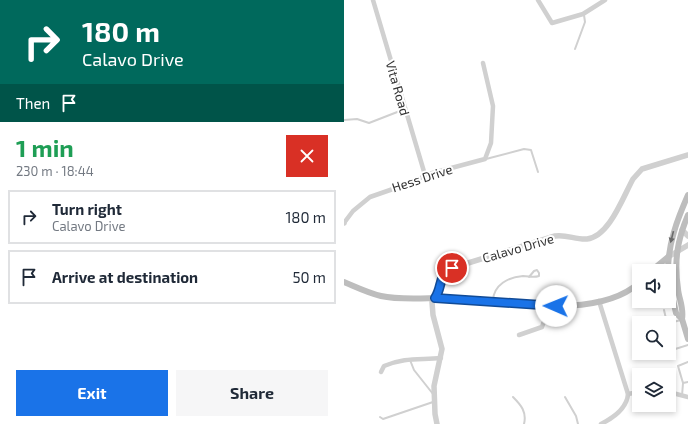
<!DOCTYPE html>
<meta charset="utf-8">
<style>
body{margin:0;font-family:"Exo 2",sans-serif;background:#f6f6f7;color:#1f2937;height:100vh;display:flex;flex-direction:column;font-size:15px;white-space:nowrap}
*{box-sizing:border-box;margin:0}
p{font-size:13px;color:#747a83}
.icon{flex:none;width:22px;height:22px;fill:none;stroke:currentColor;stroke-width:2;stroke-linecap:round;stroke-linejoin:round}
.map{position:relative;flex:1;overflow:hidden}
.details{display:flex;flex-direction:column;background:#fff;width:344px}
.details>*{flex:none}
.banner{background:#00695c;color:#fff;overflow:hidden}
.tools{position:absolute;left:288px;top:264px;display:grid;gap:8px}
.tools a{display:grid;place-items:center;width:44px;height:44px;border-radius:0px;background:#fff;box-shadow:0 2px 6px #0003;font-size:20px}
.pin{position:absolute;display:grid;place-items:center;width:34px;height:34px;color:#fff;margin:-17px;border:2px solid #fff;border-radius:50%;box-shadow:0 1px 4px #0007}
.me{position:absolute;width:44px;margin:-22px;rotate:271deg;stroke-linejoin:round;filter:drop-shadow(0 0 3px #0008)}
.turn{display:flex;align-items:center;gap:14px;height:84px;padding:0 16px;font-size:18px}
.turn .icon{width:52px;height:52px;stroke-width:2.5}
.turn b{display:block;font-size:28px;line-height:34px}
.then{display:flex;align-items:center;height:38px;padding:0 16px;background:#0003;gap:8px;font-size:15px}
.round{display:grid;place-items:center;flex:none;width:42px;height:42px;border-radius:0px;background:#f6f6f7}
.headline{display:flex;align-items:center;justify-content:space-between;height:68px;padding:0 16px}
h1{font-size:24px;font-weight:700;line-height:30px;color:#1e9e55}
.action{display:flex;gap:8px;margin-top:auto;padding:8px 16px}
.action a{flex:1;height:46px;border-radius:0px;background:#1a73e8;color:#fff;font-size:16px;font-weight:700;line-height:46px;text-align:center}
.action a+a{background:#f6f6f7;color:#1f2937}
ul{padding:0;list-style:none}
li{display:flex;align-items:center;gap:12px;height:54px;margin:0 8px 6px;padding:0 8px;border:2px solid #e0e1e3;border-radius:0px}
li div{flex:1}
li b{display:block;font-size:15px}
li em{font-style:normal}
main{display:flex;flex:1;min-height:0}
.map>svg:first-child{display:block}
</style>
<main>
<section class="details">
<div class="banner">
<div class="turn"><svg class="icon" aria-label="right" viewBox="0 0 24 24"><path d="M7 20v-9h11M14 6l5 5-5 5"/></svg><div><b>180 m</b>Calavo Drive</div></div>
<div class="then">Then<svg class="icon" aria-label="arrive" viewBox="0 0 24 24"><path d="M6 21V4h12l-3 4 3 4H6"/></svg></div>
</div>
<div class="headline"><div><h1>1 min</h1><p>230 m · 18:44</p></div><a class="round" style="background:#d93025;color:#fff"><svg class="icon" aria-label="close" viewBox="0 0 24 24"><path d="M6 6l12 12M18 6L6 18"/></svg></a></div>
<ul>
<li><svg class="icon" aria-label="right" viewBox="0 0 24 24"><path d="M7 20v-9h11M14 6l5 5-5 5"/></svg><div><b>Turn right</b><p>Calavo Drive</p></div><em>180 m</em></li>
<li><svg class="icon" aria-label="arrive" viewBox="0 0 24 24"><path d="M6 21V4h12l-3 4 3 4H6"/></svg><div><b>Arrive at destination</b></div><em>50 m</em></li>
</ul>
<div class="action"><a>Exit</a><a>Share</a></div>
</section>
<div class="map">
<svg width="344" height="424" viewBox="0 0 344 424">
<rect width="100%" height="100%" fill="#fff"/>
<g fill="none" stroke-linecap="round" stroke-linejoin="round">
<!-- service -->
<g stroke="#d0d0d0" stroke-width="2">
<polyline points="231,49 241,22 240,15"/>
<polyline points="0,120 13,119 25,123 61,109"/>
<polyline points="142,159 180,149 187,150 194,172"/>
<path d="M149,300C150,285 164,277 179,276C185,276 189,278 195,276V273L193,270L190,271L185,277"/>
<polyline points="320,310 323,323"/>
<polyline points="325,323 337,320"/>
<polyline points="325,351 344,345"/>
<polyline points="315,354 319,353"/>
<polyline points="66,360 70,370 89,394"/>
<polyline points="344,362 334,366 339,383 344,382"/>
<polyline points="338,396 339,383"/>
<path d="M169,397C177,405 183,412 180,424"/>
<polyline points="221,397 232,416 234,424"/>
<polyline points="36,417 39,419 89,402"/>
</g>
<!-- minor -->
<g stroke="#d0d0d0" stroke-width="4.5">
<polyline points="29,0 81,175"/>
<polyline points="194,0 208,23 239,14 261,0"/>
<polyline points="0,223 9,211 26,197 72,181 81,175 141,159 147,143 149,106 139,63"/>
<path d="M255,301L284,394C283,409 269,418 257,424"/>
<polyline points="175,335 198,327 200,321 197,306"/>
<path d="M37,372L40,366C61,357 75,360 97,358"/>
<polyline points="325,392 344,397"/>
<polyline points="284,394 295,392"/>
</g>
<!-- tertiary -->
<g stroke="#d0d0d0" stroke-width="5.5">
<polyline points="0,222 0,223"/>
<polyline points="338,230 344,236"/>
<polyline points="324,257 344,245"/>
<path d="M93,424L91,414L90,386L98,349L89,315L88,302L94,293L97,278L100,274L108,268L211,236C222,234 232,240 243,239C265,237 279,197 289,179L298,169L344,155"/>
</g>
<!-- secondary -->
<g stroke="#bdbdbd" stroke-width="6">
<polyline points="307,271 324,257"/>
<path d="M324,271C324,244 333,220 344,195"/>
<path d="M0,282C12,287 24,293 37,296C59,301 88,297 110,298C163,301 252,321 295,283"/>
<polyline points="325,282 332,313 338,319 344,339"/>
<path d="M338,319C340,308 335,299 334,289C330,261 333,241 344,215"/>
</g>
</g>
<!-- one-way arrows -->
<defs><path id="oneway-solid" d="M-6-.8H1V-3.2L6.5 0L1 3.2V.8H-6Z"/></defs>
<use fill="#6a6a6a" href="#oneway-solid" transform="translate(328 237) rotate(104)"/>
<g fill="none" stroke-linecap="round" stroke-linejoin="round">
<defs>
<path id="route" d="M108,268C93,277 99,286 91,298L212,306"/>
</defs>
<!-- route casing -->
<use href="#route" stroke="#114b97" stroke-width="10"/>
<!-- route -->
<use href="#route" stroke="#1a73e8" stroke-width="7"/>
</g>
<g text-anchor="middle" stroke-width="4" stroke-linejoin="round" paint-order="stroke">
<!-- street labels -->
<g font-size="13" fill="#333" stroke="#fff">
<text transform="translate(54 88) rotate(74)" y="5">Vita Road</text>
<text transform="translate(78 178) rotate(-18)" y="5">Hess Drive</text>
<text transform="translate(174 248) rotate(-16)" y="5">Calavo Drive</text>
</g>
</g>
</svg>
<div class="tools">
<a><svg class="icon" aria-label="sound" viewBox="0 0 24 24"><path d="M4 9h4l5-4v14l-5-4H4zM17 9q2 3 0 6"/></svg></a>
<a><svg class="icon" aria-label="search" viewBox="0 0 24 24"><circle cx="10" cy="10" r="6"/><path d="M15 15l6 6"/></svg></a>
<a><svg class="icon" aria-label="layers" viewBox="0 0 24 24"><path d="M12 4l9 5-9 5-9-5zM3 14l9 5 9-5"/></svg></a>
</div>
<div class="pin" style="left:108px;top:268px;background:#d93025"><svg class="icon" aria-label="arrive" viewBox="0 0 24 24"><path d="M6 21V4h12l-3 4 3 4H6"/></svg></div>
<svg class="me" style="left:212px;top:306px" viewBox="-20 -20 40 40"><circle r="19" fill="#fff"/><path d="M0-13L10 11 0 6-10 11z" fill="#1a73e8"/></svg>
</div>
</main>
